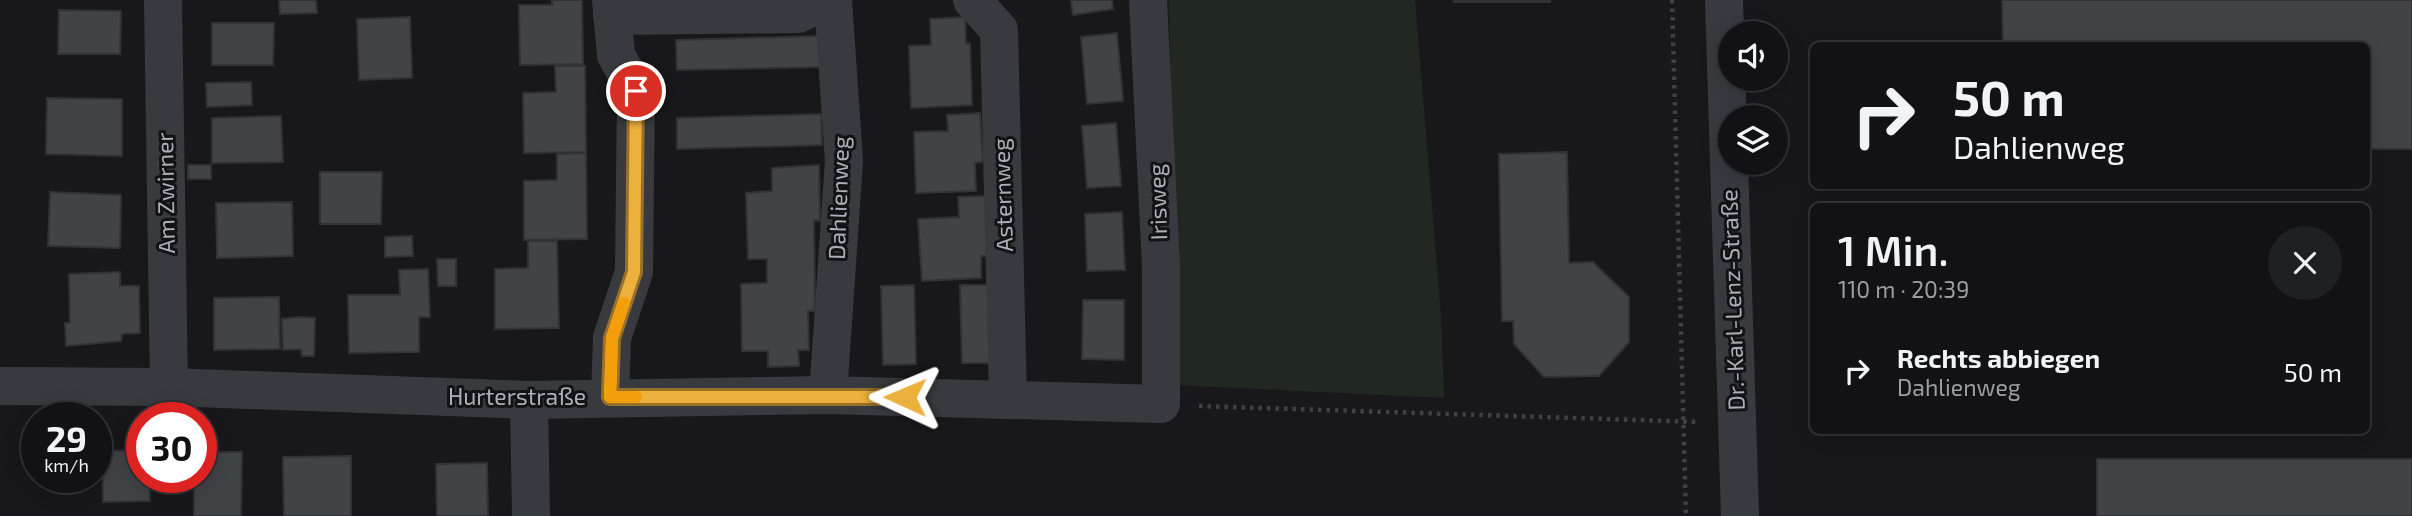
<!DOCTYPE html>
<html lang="de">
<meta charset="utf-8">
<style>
body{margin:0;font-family:"Exo 2",sans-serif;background:#1f2022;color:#f1f3f6;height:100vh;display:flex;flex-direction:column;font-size:26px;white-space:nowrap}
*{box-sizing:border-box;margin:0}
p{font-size:23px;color:#9c9ea0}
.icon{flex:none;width:38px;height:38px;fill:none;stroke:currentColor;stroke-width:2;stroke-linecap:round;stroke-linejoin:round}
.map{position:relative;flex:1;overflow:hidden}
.panel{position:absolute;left:1810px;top:203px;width:560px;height:231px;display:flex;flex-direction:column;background:#121214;border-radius:10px;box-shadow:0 4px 18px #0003,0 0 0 2px #313234}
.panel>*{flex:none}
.top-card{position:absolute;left:1810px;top:42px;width:560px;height:147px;border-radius:10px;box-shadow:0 4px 18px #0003,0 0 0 2px #313234;background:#121214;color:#f1f3f6;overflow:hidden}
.controls{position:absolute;left:1718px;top:21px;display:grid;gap:14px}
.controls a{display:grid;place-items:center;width:70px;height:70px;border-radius:50%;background:#121214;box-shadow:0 4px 18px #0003,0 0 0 2px #313234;font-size:35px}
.speed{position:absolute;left:21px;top:402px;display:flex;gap:14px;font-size:35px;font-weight:700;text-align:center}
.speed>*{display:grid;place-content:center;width:91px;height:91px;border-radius:50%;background:#121214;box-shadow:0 4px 18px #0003,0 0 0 2px #313234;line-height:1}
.speed small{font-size:18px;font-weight:400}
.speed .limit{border:10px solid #d22;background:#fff;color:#111}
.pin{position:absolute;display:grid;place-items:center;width:60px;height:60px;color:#fff;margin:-30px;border:4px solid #fff;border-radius:50%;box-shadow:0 2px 7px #0007}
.me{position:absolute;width:77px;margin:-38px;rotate:271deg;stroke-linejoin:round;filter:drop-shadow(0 0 5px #0008)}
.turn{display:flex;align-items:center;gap:24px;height:147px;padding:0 28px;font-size:32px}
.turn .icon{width:91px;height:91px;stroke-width:2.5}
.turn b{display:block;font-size:49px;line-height:60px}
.round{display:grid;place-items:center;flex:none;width:74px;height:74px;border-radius:37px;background:#1f2022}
.summary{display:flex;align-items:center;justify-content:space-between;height:119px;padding:0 28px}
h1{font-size:42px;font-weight:600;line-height:52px}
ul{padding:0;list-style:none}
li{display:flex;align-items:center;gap:21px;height:98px;padding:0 28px}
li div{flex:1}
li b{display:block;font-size:26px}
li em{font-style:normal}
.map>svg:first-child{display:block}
</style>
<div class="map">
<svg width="2412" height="516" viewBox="0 0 2412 516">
<rect width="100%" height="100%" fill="#18181a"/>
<!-- green -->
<polygon fill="#202821" points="1169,0 1415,0 1441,316 1444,398 1176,385"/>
<!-- building -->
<g fill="#424347" stroke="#323236" stroke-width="2">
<polygon points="279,0 316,0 317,13 280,14"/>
<polygon points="552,0 582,0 583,64 520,65 519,5 552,5"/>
<polygon points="1071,0 1112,0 1113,9 1073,15"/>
<rect x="1454" y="0" width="96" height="2"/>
<polygon points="2002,0 2412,0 2412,149 2366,149 2366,46 2003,46"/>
<polygon points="59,10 121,11 120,54 58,54"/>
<polygon points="410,17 412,78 359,80 357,19"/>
<polygon points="965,17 966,44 970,43 972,105 911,108 909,46 931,45 930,19"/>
<polygon points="212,23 274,23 273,65 212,65"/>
<polygon points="1117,33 1123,101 1087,104 1081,37"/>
<polygon points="821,36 822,67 677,70 676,40"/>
<polygon points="555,66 585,66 586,152 524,153 523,93 556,92"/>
<polygon points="251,82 252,105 207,107 206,83"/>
<polygon points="47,98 122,99 122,156 46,154"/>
<polygon points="980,113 983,162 975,163 976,191 916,193 914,132 948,131 947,115"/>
<polygon points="821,114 822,145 677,149 677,118"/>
<polygon points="281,116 283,162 212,163 212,118"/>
<polygon points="1116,123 1121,186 1087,188 1082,126"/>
<polygon points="1567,152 1569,263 1593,262 1629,297 1629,342 1599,376 1544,377 1514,344 1513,321 1502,321 1499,154"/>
<polygon points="586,153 587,239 524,240 524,181 557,180 557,154"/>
<rect x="188" y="165" width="23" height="14"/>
<polygon points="819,165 820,221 814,220 815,311 808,311 809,350 798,350 799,366 768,367 768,351 742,351 741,284 767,283 767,259 748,259 746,193 772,191 772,168"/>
<polygon points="320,172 382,172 381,224 320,224"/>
<polygon points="50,192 121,195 120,248 48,246"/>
<polygon points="986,196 989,256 981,256 981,278 922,281 918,219 959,217 958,197"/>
<polygon points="292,202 293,256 217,258 216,203"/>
<polygon points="1122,212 1125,270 1087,271 1085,214"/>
<polygon points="412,236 413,256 385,257 385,237"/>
<polygon points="528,241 557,241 559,328 495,329 495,269 528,268"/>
<polygon points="437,259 456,259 456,286 438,286"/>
<polygon points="428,269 430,317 419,317 419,352 349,353 348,295 400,295 399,270"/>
<polygon points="120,272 120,286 139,286 140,333 122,334 121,341 66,346 65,323 70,323 69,274"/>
<polygon points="914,285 916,364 883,365 881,286"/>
<polygon points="960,285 992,285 993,363 962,363"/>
<polygon points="279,297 280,349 214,350 214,298"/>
<polygon points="1083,300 1124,300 1124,360 1082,359"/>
<polygon points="302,317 315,318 314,356 302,356 301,349 283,350 282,319"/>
<polygon points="142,450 142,478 149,478 150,501 103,502 102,451"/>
<polygon points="201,452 242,452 241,516 194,516 194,478 201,478"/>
<polygon points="351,456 351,516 284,516 283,457"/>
<rect x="2097" y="459" width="315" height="57"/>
<polygon points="487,463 488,516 437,516 436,464"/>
</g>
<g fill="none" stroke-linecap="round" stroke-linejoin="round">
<!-- path -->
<g stroke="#3f4146" stroke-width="4.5" stroke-dasharray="3.5 5" stroke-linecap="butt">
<polyline points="1672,0 1686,516"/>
<polyline points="1199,406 1700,422"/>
</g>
<!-- minor -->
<g stroke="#393a3f" stroke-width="38">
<polyline points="163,0 169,387"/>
<polyline points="972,0 999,30 1008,399"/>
<polyline points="1724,0 1740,516"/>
<polyline points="612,16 798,14 828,0"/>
<polyline points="0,386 169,387 529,400 828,395 1161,404 1161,267 1148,0"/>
<polyline points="828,395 844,161 833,0"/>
<polyline points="610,397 612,338 634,272 636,91 616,55 611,0"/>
<polyline points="529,400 531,516"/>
</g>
</g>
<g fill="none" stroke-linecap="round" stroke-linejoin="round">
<defs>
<polyline id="route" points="636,91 634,272 612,338 610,397 905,397"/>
</defs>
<!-- route casing -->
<use href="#route" stroke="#997228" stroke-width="18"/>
<!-- route -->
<use href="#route" stroke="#ecb03d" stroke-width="12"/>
<!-- slow -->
<polyline stroke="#f59e0b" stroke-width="12" points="624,303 612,338 610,397 636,397"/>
</g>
<g text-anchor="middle" stroke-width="6" stroke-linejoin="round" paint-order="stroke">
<!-- street labels -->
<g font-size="23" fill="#aaafb9" stroke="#131315">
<text transform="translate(166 193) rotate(-91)" y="8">Am Zwirner</text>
<text transform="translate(1003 195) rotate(-92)" y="8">Asternweg</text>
<text transform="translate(839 198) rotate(-88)" y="8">Dahlienweg</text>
<text transform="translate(1158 202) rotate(-92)" y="8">Irisweg</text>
<text transform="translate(1733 300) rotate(-92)" y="8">Dr.-Karl-Lenz-Straße</text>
<text x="517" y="405">Hurterstraße</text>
</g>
</g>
</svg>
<div class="controls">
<a><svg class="icon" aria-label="sound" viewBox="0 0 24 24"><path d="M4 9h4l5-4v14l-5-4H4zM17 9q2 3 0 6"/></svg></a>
<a><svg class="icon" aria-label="layers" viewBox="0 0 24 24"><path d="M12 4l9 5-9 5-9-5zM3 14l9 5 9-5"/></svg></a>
</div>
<div class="speed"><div>29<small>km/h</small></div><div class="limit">30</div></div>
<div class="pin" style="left:636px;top:91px;background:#d93025"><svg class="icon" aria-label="arrive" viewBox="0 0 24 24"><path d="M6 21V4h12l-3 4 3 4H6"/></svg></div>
<svg class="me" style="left:905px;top:397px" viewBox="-20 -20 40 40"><path d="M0-17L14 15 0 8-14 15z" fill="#ecb03d" stroke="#fff" stroke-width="4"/></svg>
<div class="top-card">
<div class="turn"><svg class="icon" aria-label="right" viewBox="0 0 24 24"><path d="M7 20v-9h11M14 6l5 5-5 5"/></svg><div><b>50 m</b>Dahlienweg</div></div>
</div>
<section class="panel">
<div class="summary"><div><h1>1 Min.</h1><p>110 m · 20:39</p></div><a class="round"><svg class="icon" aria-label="close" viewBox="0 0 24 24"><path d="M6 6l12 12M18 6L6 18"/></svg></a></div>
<ul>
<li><svg class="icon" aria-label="right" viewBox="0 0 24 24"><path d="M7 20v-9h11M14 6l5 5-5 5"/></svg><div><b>Rechts abbiegen</b><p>Dahlienweg</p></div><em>50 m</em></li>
</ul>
</section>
</div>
